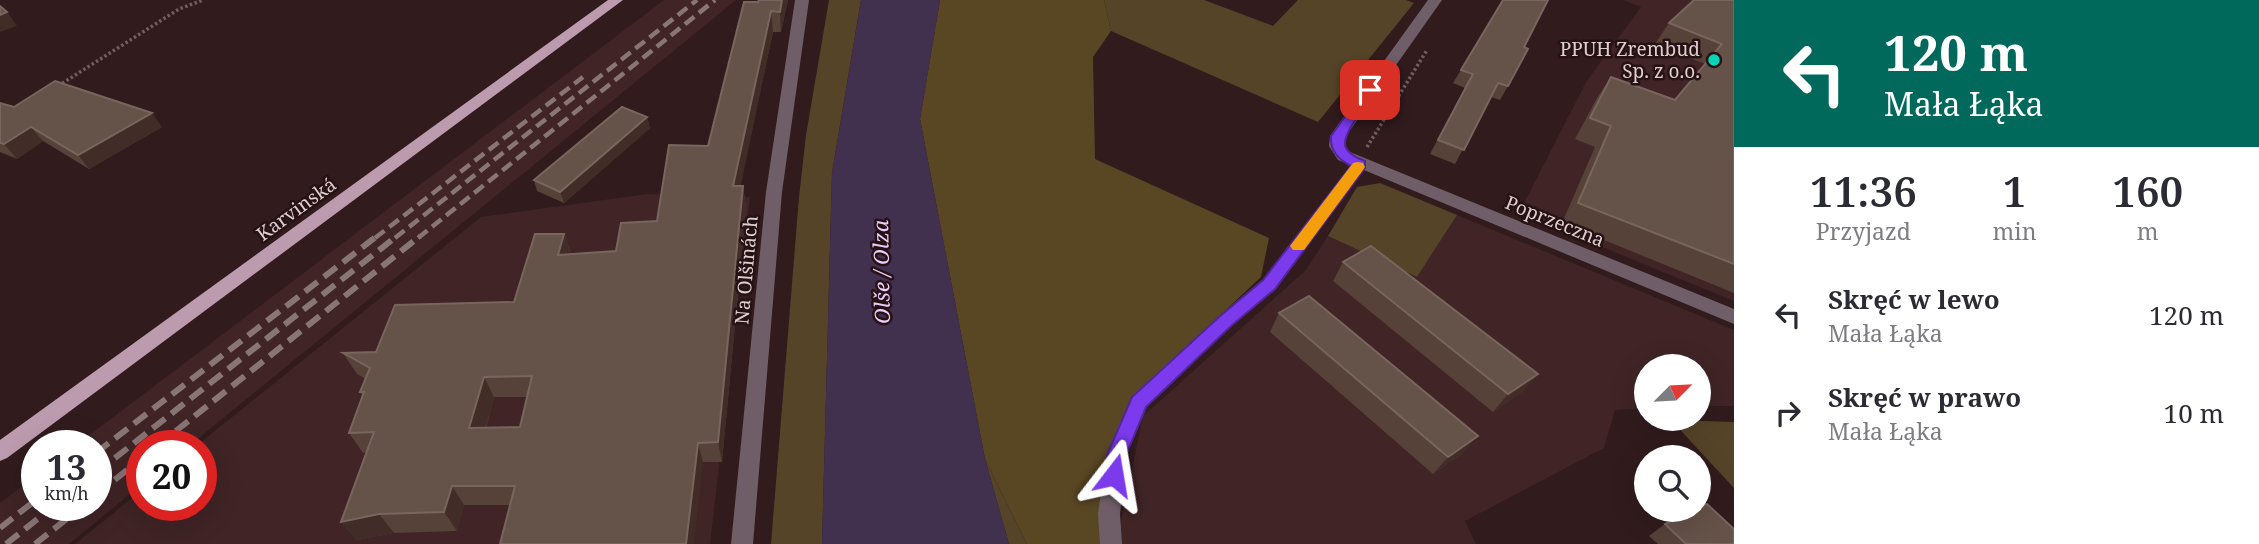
<!DOCTYPE html>
<html lang="pl">
<meta charset="utf-8">
<style>
body{margin:0;font-family:"Noto Serif",serif;background:#f2f2f3;color:#2b2b33;height:100vh;display:flex;flex-direction:column;font-size:26px;white-space:nowrap}
*{box-sizing:border-box;margin:0}
p{font-size:23px;color:#7c7c81}
.icon{flex:none;width:38px;height:38px;fill:none;stroke:currentColor;stroke-width:2;stroke-linecap:round;stroke-linejoin:round}
.map{position:relative;flex:1;overflow:hidden}
.details{display:flex;flex-direction:column;background:#fff;width:525px}
.details>*{flex:none}
.banner{background:#00695c;color:#fff;overflow:hidden}
.needle{width:46px;rotate:66deg}
.controls{position:absolute;left:1634px;top:354px;display:grid;gap:14px}
.controls a{display:grid;place-items:center;width:77px;height:77px;border-radius:50%;background:#fff;box-shadow:0 7px 28px #0002;font-size:35px}
.speed{position:absolute;left:21px;top:430px;display:flex;gap:14px;font-size:35px;font-weight:700;text-align:center}
.speed>*{display:grid;place-content:center;width:91px;height:91px;border-radius:50%;background:#fff;box-shadow:0 7px 28px #0002;line-height:1}
.speed small{font-size:18px;font-weight:400}
.speed .limit{border:10px solid #d22;background:#fff;color:#111}
.pin{position:absolute;display:grid;place-items:center;width:60px;height:60px;color:#fff;margin:-30px;border-radius:14px;box-shadow:0 4px 10px #0006}
.me{position:absolute;width:77px;margin:-38px;rotate:14deg;stroke-linejoin:round;filter:drop-shadow(0 0 5px #0008)}
.turn{display:flex;align-items:center;gap:24px;height:147px;padding:0 35px;font-size:32px}
.turn .icon{width:91px;height:91px;stroke-width:2.5}
.turn b{display:block;font-size:49px;line-height:60px}
.eta{display:flex;justify-content:space-evenly;align-items:center;height:119px;text-align:center}
.eta b{font-size:42px;font-weight:600;line-height:49px}
ul{padding:0;list-style:none}
li{display:flex;align-items:center;gap:21px;height:98px;padding:0 35px}
li div{flex:1}
li b{display:block;font-size:26px}
li em{font-style:normal}
main{display:flex;flex:1;min-height:0}
.map>svg:first-child{display:block}
</style>
<main>
<div class="map">
<svg width="1734" height="544" viewBox="0 0 1734 544">
<rect width="100%" height="100%" fill="#311b1d"/>
<!-- built -->
<g fill="#402426">
<polygon points="664,0 736,0 189,446 142,446 142,484 69,544 0,544 0,503 37,475 37,506 96,506 96,446 75,446"/>
<polygon points="1623,0 1734,0 1734,301 1519,213 1586,82 1641,7"/>
<polygon points="647,194 750,197 710,544 75,544 142,490 142,506 201,506 201,446 196,446 481,217"/>
<polygon points="1457,215 1734,330 1734,406 1699,406 1699,366 1647,366 1647,408 1615,410 1604,448 1465,521 1476,544 1122,544 1119,531 1143,416 1306,270 1328,236 1417,277"/>
</g>
<!-- green -->
<g fill="#554428">
<polygon points="829,0 861,0 832,173 822,544 771,544 799,197 806,135"/>
<polygon points="1104,0 1204,0 1273,26 1298,0 1406,0 1414,3 1318,122 1111,31"/>
<polygon points="1380,183 1457,215 1417,277 1328,236 1357,187"/>
<polygon points="1671,420 1734,422 1734,488"/>
<polygon points="985,459 1027,544 1009,544"/>
</g>
<!-- forest -->
<polygon fill="#594623" points="940,0 1104,0 1111,31 1093,57 1095,159 1269,238 1261,277 1135,395 1101,470 1102,544 1027,544 985,459 920,119"/>
<!-- water -->
<polygon fill="#42304f" points="861,0 940,0 920,119 985,459 1009,544 822,544 832,173"/>
<g fill="none" stroke-linecap="round" stroke-linejoin="round">
<!-- path -->
<g stroke="#725e60" stroke-width="3.5" stroke-dasharray="2.5 2.5" stroke-linecap="butt">
<polyline points="58,86 179,9 203,0"/>
<polyline points="1367,147 1427,50"/>
</g>
<!-- minor -->
<g fill="#6f5e68" fill-rule="evenodd">
<polygon points="795,0 809,0 782,192 753,544 731,544 766,192"/>
<polygon points="1428,0 1442,0 1346,136 1345,146 1350,152 1734,309 1734,324 1364,170 1275,290 1231,326 1147,407 1126,455 1120,514 1122,544 1100,544 1098,514 1106,455 1132,396 1219,316 1263,280 1351,165 1338,160 1329,146 1330,136"/>
</g>
<!-- major -->
<polygon fill="#bd9bae" fill-rule="evenodd" points="608,0 623,0 7,458 0,461 0,440"/>
<!-- rail-far1 -->
<g stroke="#887576" stroke-width="4.5" stroke-dasharray="12 6" stroke-linecap="butt">
<polyline points="375,238 583,77"/>
<polyline points="395,238 697,0"/>
<polyline points="418,238 715,0"/>
</g>
<!-- rail -->
<g stroke="#887576" stroke-width="6" stroke-dasharray="16 8" stroke-linecap="butt">
<polyline points="157,446 420,236"/>
<polyline points="96,453 377,236"/>
<polyline points="96,473 397,236"/>
<polyline points="96,495 142,458"/>
<polyline points="0,528 37,499"/>
<polyline points="6,544 54,506"/>
<polyline points="35,544 83,506"/>
</g>
</g>
<!-- wall -->
<g fill="#564239" fill-rule="evenodd">
<path d="M759,0H788L781,32H773L740,186H743L746,208L722,462H703L510,505H464L457,531L394,533L357,540L341,522L367,452L363,453L349,433L363,396L360,392L366,379L357,374L343,353L376,352L514,302L564,234L571,254L616,251L657,221L708,146ZM494,397H527L520,427L486,428Z"/>
<polygon points="1734,0 1734,293 1562,223 1595,147 1575,139 1597,98 1611,77 1675,100 1705,64 1655,44 1669,23"/>
<polygon points="1524,47 1508,86 1500,100 1491,97 1455,164 1430,154 1465,88 1453,83 1461,70"/>
<polygon points="0,103 14,107 162,127 89,169 43,141 17,159 0,152"/>
<polygon points="647,117 650,128 564,203 537,191 534,180"/>
<polygon points="1343,262 1538,374 1522,392 1493,412 1333,281"/>
<polygon points="1279,313 1463,453 1433,474 1270,332"/>
<polygon points="1665,524 1734,544 1658,544 1649,536"/>
</g>
<!-- shaded-wall -->
<g fill="#412c27">
<polygon points="782,0 788,0 781,32 780,12"/>
<polygon points="771,11 773,32 736,208 733,186"/>
<polygon points="7,12 17,26 0,32 0,15"/>
<polygon points="152,113 162,127 89,169 78,155"/>
<polygon points="647,117 650,128 564,203 560,192"/>
<polygon points="31,127 43,141 17,159 4,144"/>
<polygon points="743,186 746,208 722,462 718,442"/>
<polygon points="564,234 571,255 558,255"/>
<polygon points="1538,374 1522,392 1493,412 1508,394"/>
<polygon points="484,377 494,397 480,448 469,428"/>
<polygon points="1478,436 1463,453 1433,474 1448,457"/>
<polygon points="698,443 703,462 694,544 686,544"/>
<polygon points="452,486 464,505 457,531 444,512"/>
<polygon points="379,514 394,533 357,540 341,522"/>
</g>
<!-- building -->
<g fill="#655249" stroke="#78655e" stroke-width="2" fill-rule="evenodd">
<path d="M759,0H782L780,12L771,11L733,186H743L718,442L698,443L686,544H500L515,486H452L444,512L379,514L341,522L374,432L349,433L364,392H360L370,368L343,353L376,352L395,305L514,302L535,234H564L558,255L616,251L621,223L657,221L669,145L708,146L744,2H758ZM532,376L520,427L469,428L484,377Z"/>
<polygon points="1503,0 1548,0 1524,47 1528,49 1508,86 1498,83 1464,150 1438,140 1473,74 1461,70"/>
<polygon points="1694,0 1734,0 1734,264 1578,203 1611,126 1590,118 1611,77 1675,100 1722,44 1669,23"/>
<polygon points="0,6 7,12 0,15"/>
<polygon points="55,81 152,113 78,155 31,127 4,144 0,143 0,103 14,107"/>
<polygon points="622,107 647,117 560,192 534,180"/>
<polygon points="1371,246 1538,374 1508,394 1343,262"/>
<polygon points="1309,296 1478,436 1448,457 1279,313"/>
<polygon points="1707,504 1734,529 1734,544 1686,544 1665,524 1696,509 1699,509 1699,508"/>
</g>
<!-- route -->
<path fill="#7c3aed" stroke="#51269a" stroke-width="2" d="M1370,86L1377,90C1369,103 1339,135 1346,148C1350,155 1358,158 1365,161V168L1275,289L1231,326L1146,407L1126,455L1121,481L1114,483L1107,481L1105,475L1107,455L1132,397L1219,317L1263,280L1351,166C1338,159 1330,151 1331,136L1366,88Z"/>
<!-- slow -->
<polygon fill="#f59e0b" points="1358,162 1363,163 1365,167 1363,170 1304,250 1293,250 1290,246 1293,242 1353,163"/>
<!-- markers -->
<circle fill="#05d5b6" stroke="#261214" stroke-width="2.5" cx="1714" cy="60" r="7"/>
<g text-anchor="middle" stroke-width="5" stroke-linejoin="round" paint-order="stroke">
<!-- poi labels -->
<g font-size="19" fill="#dececf" stroke="#261214" text-anchor="end">
<text x="1700" y="56">PPUH Zrembud<tspan x="1700" dy="22">Sp. z o.o.</tspan></text>
</g>
<!-- street labels -->
<g font-size="19" fill="#dececf" stroke="#261214">
<text transform="translate(296 209) rotate(-36)" y="7">Karvinská</text>
<text transform="translate(1555 221) rotate(22)" y="7">Poprzeczna</text>
<text transform="translate(746 270) rotate(-85)" y="7">Na Olšinách</text>
</g>
<!-- water labels -->
<g font-size="21" font-style="italic" fill="#eacffe" stroke="#261214">
<text transform="translate(882 272) rotate(-91)" y="7">Olše / Olza</text>
</g>
</g>
</svg>
<div class="controls">
<a><svg class="needle" viewBox="-14 -14 28 28"><path d="M0-13l5 13h-10z" fill="#e53935"/><path d="M0 13l5-13h-10z" fill="#7c7c81"/></svg></a>
<a><svg class="icon" aria-label="search" viewBox="0 0 24 24"><circle cx="10" cy="10" r="6"/><path d="M15 15l6 6"/></svg></a>
</div>
<div class="speed"><div>13<small>km/h</small></div><div class="limit">20</div></div>
<div class="pin" style="left:1370px;top:90px;background:#d93025"><svg class="icon" aria-label="arrive" viewBox="0 0 24 24"><path d="M6 21V4h12l-3 4 3 4H6"/></svg></div>
<svg class="me" style="left:1114px;top:475px" viewBox="-20 -20 40 40"><path d="M0-17L14 15 0 8-14 15z" fill="#7c3aed" stroke="#fff" stroke-width="4"/></svg>
</div>
<section class="details">
<div class="banner">
<div class="turn"><svg class="icon" aria-label="left" viewBox="0 0 24 24"><path d="M17 20v-9H6M10 6l-5 5 5 5"/></svg><div><b>120 m</b>Mała Łąka</div></div>
</div>
<div class="eta">
<div><b>11:36</b><p>Przyjazd</p></div>
<div><b>1</b><p>min</p></div>
<div><b>160</b><p>m</p></div>
</div>
<ul>
<li><svg class="icon" aria-label="left" viewBox="0 0 24 24"><path d="M17 20v-9H6M10 6l-5 5 5 5"/></svg><div><b>Skręć w lewo</b><p>Mała Łąka</p></div><em>120 m</em></li>
<li><svg class="icon" aria-label="right" viewBox="0 0 24 24"><path d="M7 20v-9h11M14 6l5 5-5 5"/></svg><div><b>Skręć w prawo</b><p>Mała Łąka</p></div><em>10 m</em></li>
</ul>
</section>
</main>
